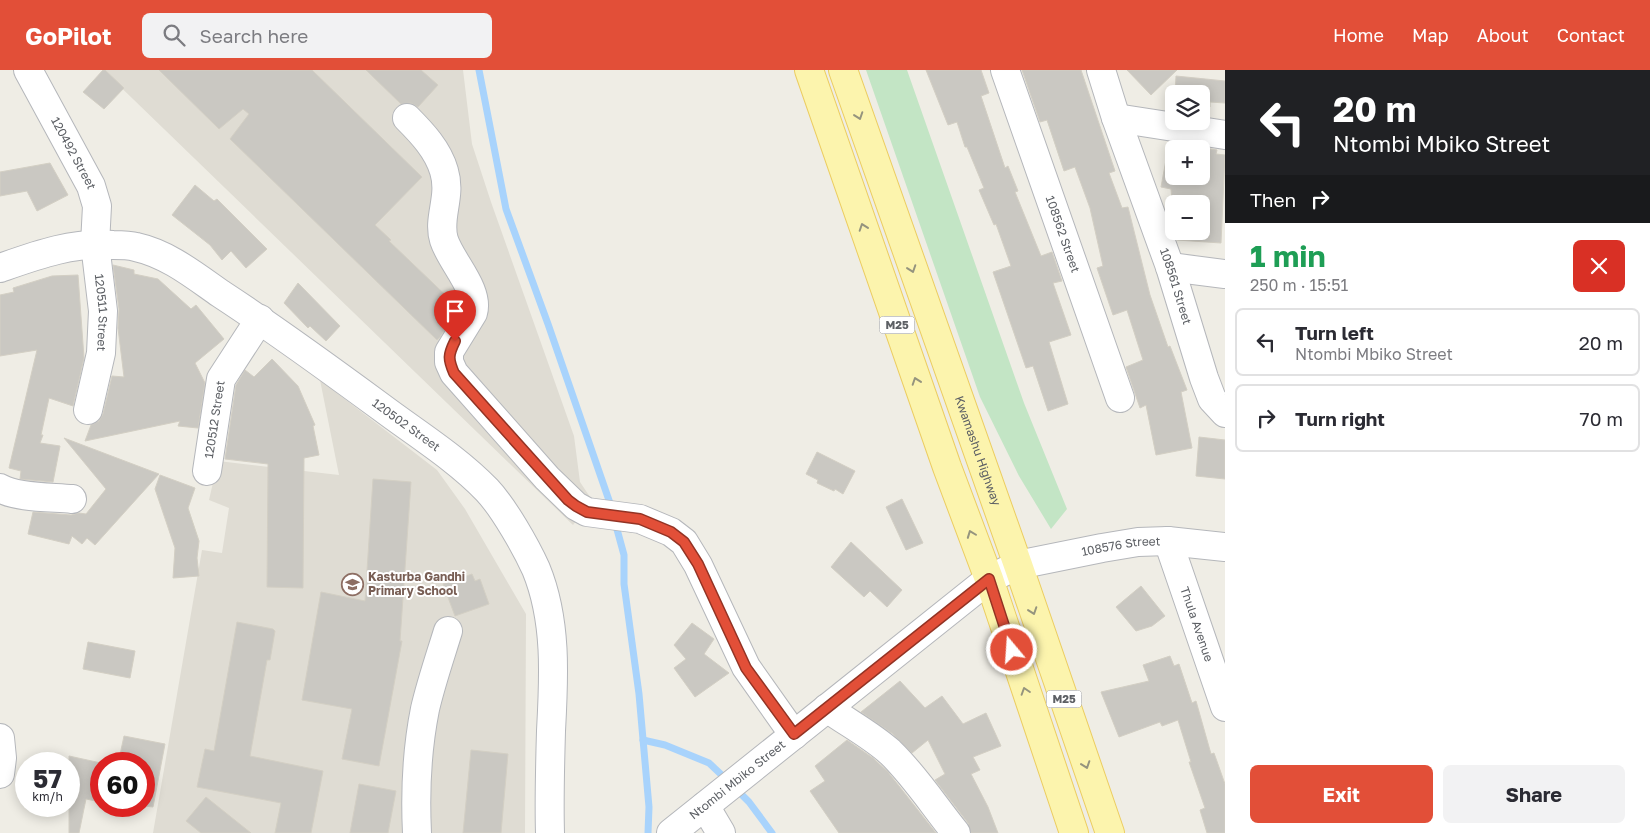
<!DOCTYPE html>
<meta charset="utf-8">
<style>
body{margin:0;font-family:"Golos Text",sans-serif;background:#f2f2f3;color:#2b2b33;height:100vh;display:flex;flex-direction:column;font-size:19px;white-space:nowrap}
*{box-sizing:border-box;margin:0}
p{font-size:16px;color:#7c7c81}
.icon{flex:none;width:28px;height:28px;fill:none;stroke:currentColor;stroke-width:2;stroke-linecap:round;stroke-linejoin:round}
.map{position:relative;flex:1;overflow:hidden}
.details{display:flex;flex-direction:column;background:#fff;width:425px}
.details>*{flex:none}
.top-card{background:#202124;color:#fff;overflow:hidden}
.fabs{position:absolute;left:1165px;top:15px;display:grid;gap:10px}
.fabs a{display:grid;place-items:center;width:45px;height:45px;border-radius:8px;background:#fff;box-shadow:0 2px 12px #0003;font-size:25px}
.speed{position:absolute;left:15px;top:682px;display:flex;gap:10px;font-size:25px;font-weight:700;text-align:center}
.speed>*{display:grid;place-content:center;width:65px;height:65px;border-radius:50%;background:#fff;box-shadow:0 2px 12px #0003;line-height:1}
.speed small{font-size:12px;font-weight:400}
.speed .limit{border:8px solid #d22;background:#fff;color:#111}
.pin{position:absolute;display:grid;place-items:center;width:42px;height:42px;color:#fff;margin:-51px -21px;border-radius:50% 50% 50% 0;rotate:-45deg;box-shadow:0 0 5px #0007}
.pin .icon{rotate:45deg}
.me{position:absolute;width:55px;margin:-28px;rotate:342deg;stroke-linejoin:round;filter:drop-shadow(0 0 4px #0008)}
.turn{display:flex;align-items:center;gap:18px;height:105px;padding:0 25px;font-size:22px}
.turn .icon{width:65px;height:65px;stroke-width:2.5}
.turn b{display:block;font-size:35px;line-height:42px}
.then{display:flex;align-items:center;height:48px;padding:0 25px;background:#0003;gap:10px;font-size:19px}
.round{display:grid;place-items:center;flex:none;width:52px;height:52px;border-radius:8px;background:#f2f2f3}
.summary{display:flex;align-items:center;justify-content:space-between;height:85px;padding:0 25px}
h1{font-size:30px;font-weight:700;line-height:38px;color:#1e9e55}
.primary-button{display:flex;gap:10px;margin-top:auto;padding:10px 25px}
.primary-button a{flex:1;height:58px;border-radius:8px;background:#e24f38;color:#fff;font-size:20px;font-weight:700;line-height:58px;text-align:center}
.primary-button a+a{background:#f2f2f3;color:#2b2b33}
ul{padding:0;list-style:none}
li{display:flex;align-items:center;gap:15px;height:68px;margin:0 10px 8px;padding:0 15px;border:2px solid #e1e1e2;border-radius:8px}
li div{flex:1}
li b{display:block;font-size:19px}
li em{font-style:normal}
header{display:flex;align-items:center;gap:30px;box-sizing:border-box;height:70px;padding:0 25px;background:#e24f38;color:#fff}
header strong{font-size:24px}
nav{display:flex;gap:28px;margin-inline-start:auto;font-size:18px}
.search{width:350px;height:45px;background:#f2f2f3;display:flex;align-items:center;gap:12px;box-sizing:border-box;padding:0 18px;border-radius:8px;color:#7c7c81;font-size:19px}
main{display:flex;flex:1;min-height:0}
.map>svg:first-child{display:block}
</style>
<header>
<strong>GoPilot</strong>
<div class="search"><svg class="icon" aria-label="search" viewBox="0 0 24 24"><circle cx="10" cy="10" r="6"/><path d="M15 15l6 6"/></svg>Search here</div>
<nav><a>Home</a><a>Map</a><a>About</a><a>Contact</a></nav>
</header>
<main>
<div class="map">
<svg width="1225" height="763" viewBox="0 0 1225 763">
<rect width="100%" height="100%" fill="#efede5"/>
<!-- education -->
<g fill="#dfdcd3">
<polygon points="103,0 463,0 472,74 491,132 574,366 580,412 592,430 573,455"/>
<polygon points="320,310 437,400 465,439 526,544 525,763 153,763 202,480 222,483 229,438 209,430 218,391 339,405"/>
</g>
<!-- green -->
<polygon fill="#c3e5c5" points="866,0 907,0 1024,333 1067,439 1051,459 1019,406 980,327"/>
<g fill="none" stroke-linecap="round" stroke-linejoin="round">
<!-- stream -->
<g stroke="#a8d3fc" stroke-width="7">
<polyline points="479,0 506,139 548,254 612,439"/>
<polyline points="615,452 624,485 624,514 639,624 649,737 648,763"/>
<polyline points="643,670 665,675 709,693 728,711"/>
<polyline points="736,719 749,732 772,763"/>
</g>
</g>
<!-- building -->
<g fill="#cac8c2" stroke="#d3cfc4">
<polygon points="103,0 105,0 124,18 104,39 83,22"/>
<polygon points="159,0 312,0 422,107 375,155 391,170 389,171 458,237 440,267 437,270 230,69 249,44 243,39 219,59"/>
<polygon points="366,0 421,0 438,15 418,37 411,33 401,34"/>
<polygon points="926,0 981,0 989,23 981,26 1005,98 1008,96 1018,121 1015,122 1041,186 1052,182 1062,211 1053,213 1071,265 1049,272 1068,334 1048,341 1033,296 1026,298 993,202 1011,196 996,154 994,155 979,120 984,118 967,77 965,77 957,52 948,55"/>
<polygon points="1022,0 1081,0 1115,101 1109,103 1122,138 1128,137 1150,225 1168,277 1170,276 1187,320 1181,322 1192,378 1156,385 1146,335 1140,338 1126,297 1143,290 1127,240 1113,245 1097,198 1103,196 1090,138 1075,97 1064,101 1047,50 1040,52"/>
<polygon points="1127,0 1177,0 1151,25"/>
<polygon points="1176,6 1225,11 1225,33 1210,32 1210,37 1201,36 1201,24 1175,24"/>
<polygon points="1193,76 1217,80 1216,84 1225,85 1221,173 1177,170 1174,163 1174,161 1201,161 1201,134 1174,134 1174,157 1171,119 1161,117 1166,90 1174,91 1174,106 1201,106 1201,79 1192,79"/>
<polygon points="50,93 68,125 37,141 27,121 0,126 0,102"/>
<polygon points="195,115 214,131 217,129 267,179 246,198 231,181 222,190 210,175 172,145"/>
<polygon points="113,195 134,200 134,204 158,209 191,239 196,235 224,269 195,293 205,313 198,358 178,356 180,351 85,371 91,355 99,351 103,344 112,306 124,307 118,258 119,239"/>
<polygon points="78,205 84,288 73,336 49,328 41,365 43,365 40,373 60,376 53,412 20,409 21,401 9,398 37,280 0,286 0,225 14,222 13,218 52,206"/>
<polygon points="298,213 340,256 326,271 310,256 308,258 284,233"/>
<polygon points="272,289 298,316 315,355 313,356 319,385 304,388 303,518 267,517 268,394 225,389 236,315 245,300 254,307"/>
<polygon points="1199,367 1225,370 1225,409 1196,406"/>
<polygon points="64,368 159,404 95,475 87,468 82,474 72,466 69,474 28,464 33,442 71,445 79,443 86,444 106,419"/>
<polygon points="817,382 855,401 843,424 835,419 834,421 817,413 818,410 806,404"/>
<polygon points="160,405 195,418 188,438 199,471 197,488 199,506 173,508 175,478 155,419"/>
<polygon points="373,409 411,412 400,571 402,571 379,696 342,689 352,639 302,630 321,522 365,531"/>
<polygon points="902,429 923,473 906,480 886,437"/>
<polygon points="851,472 902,520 887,537 870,521 864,527 831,497"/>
<polygon points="472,504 475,511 480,509 489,534 455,546 443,514"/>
<polygon points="1141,516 1165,546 1152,556 1136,561 1116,537"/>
<polygon points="237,552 273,559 275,561 270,590 267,590 250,686 323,701 311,763 275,763 281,733 197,717 205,679 214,681"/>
<polygon points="692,553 714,569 704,584 729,603 695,627 674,598 686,589 674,575"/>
<polygon points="88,572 135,581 130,608 83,599"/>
<polygon points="1170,586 1174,596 1179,594 1192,633 1196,631 1211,684 1214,683 1225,714 1225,763 1207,763 1200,740 1205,738 1189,692 1191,692 1178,650 1162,656 1160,652 1119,667 1101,622 1149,611 1143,595"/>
<polygon points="900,611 925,638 942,626 963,654 986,643 1001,676 973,687 980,700 971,704 988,737 998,763 971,763 968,753 935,710 945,704 928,670 912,683 893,664 861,642"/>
<polygon points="124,666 165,674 153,737 144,736 144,694 118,694"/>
<polygon points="847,670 873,688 888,702 936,763 839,763 810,721 825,711 815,696"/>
<polygon points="471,680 508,684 501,763 463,763"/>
<polygon points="69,686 101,693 101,732 86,729 79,763 69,763"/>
<polygon points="359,714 396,721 388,763 350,763"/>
<polygon points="206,727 251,763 201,763 186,751"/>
</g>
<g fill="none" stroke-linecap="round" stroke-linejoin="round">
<defs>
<g id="minor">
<path id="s1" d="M28,0L91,116L97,136L95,174L103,241L101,283L88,340"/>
<path id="s2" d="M1005,0L1120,328"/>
<path id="s3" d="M1101,0L1116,48L1170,197L1204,308L1212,329L1225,343"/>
<path d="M407,48C422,63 438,80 444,101C452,127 437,148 444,170C451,192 480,220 473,243L449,282V292L454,303L547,408L576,436L587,442L640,449L671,462L684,472L698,495L746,597L794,665"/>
<polyline points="1116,48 1225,65"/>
<polyline points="1170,197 1225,204"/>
<path id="s4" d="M0,198C37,185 72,172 113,175C120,175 129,175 136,177C168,184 195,206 221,224C276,260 328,298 381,337C417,364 456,388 487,420C504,438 526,477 536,499C557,550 554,607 551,661C550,695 549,729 550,763"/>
<path id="s5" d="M207,401L221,309L260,249"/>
<path d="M0,418C16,428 53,427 72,429"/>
<path id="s6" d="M1168,471L1225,637"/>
<path d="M827,638C848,653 871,665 890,682C915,706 934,736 956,763"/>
<polyline points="0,668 2,688 0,704"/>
<polyline points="705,736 721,763"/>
<path d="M417,763C415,722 417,679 425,639C431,613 440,587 448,561"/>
<path id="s7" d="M671,763L989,509L1018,495L1102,478L1138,472L1168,471L1225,477"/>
</g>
<g id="major">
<polyline points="809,0 947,397 989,509 1074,763"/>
<path id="s8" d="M843,0L1018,495L1110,763"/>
</g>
</defs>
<!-- minor casing -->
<use href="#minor" stroke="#b5b7bb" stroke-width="30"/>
<!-- major casing -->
<use href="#major" stroke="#eccd61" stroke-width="30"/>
<!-- minor -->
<use href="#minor" stroke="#fff" stroke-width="28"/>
<!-- major -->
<use href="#major" stroke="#fcf4ad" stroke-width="28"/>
</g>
<!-- one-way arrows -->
<defs><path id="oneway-chevron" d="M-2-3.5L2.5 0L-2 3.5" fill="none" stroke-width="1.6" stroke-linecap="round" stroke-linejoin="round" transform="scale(1.25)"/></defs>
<g stroke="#95947e">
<use href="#oneway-chevron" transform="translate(859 46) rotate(71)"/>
<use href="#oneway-chevron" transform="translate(863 157) rotate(-109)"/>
<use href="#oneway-chevron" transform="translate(912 199) rotate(71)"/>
<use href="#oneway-chevron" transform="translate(916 311) rotate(-109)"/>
<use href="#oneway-chevron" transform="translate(971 464) rotate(-111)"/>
<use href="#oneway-chevron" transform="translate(1033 541) rotate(71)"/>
<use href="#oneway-chevron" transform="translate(1025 621) rotate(-108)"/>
<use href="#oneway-chevron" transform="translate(1086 695) rotate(71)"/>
</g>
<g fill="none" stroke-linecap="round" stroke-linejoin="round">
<defs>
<path id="route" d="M455,271C448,285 448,289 454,303L568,430L576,436L587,442L640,449L671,462L684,472L698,494L746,598L794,664L989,509L1012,580"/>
</defs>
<!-- route casing -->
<use href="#route" stroke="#933324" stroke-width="12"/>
<!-- route -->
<use href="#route" stroke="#e24f38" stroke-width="9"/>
</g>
<!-- icons -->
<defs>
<symbol id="school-ring" viewBox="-11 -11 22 22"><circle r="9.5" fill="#fff" stroke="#8d6e63" stroke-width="1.5"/><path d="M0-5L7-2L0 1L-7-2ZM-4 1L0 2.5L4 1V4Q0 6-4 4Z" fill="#8d6e63"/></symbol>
</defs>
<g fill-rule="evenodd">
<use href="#school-ring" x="340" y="502" width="25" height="25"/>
</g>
<g text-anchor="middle" stroke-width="4" stroke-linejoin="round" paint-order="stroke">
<!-- shield labels -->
<g fill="#fff" stroke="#8e9093" stroke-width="1">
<rect x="879.5" y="246.5" width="35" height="17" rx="4"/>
<rect x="1046.5" y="620.5" width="35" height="17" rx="4"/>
</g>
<g font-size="11" font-weight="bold" fill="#5d6065">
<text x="897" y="259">M25</text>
<text x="1064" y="633">M25</text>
</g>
<!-- street labels -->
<g font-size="12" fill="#5d6065" stroke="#fff">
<text dy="4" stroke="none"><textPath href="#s1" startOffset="95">120492 Street</textPath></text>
<text dy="4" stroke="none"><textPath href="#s2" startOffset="174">108562 Street</textPath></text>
<text dy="4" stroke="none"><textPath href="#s3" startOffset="229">108561 Street</textPath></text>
<text dy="4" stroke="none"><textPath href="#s1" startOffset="260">120511 Street</textPath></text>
<text dy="4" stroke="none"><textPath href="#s5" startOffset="52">120512 Street</textPath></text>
<text dy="4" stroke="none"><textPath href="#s4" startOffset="464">120502 Street</textPath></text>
<text dy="4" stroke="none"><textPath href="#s8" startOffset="404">Kwamashu Highway</textPath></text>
<text dy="4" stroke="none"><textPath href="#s7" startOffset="544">108576 Street</textPath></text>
<text dy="4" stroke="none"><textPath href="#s6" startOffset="88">Thula Avenue</textPath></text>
<text dy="4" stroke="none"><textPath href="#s7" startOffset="85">Ntombi Mbiko Street</textPath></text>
</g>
<!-- education labels -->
<g font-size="12" font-weight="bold" fill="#785e54" stroke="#fff" text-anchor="start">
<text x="368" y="511">Kasturba Gandhi<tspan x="368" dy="14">Primary School</tspan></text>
</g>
</g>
</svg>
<div class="fabs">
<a><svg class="icon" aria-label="layers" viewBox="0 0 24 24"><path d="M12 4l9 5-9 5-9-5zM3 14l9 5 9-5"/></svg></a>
<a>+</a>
<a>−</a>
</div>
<div class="speed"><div>57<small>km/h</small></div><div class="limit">60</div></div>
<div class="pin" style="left:455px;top:271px;background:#d93025"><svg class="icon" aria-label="arrive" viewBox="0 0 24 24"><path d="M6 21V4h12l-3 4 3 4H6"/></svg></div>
<svg class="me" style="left:1012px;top:580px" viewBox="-20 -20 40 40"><circle r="17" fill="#e24f38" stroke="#fff" stroke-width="3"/><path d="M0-11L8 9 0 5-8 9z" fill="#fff"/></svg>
</div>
<section class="details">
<div class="top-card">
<div class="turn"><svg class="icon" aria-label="left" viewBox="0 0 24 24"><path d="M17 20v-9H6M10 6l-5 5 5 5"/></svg><div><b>20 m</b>Ntombi Mbiko Street</div></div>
<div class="then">Then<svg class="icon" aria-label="right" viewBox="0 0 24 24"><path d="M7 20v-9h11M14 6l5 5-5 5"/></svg></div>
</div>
<div class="summary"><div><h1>1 min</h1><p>250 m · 15:51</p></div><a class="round" style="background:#d93025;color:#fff"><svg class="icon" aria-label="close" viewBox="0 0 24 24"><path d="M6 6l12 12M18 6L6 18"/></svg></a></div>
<ul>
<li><svg class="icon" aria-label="left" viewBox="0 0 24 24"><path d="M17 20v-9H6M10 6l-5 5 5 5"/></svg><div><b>Turn left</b><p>Ntombi Mbiko Street</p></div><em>20 m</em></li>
<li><svg class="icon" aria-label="right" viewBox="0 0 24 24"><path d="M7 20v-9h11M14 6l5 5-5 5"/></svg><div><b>Turn right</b></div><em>70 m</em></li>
</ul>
<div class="primary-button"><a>Exit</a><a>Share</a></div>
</section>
</main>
